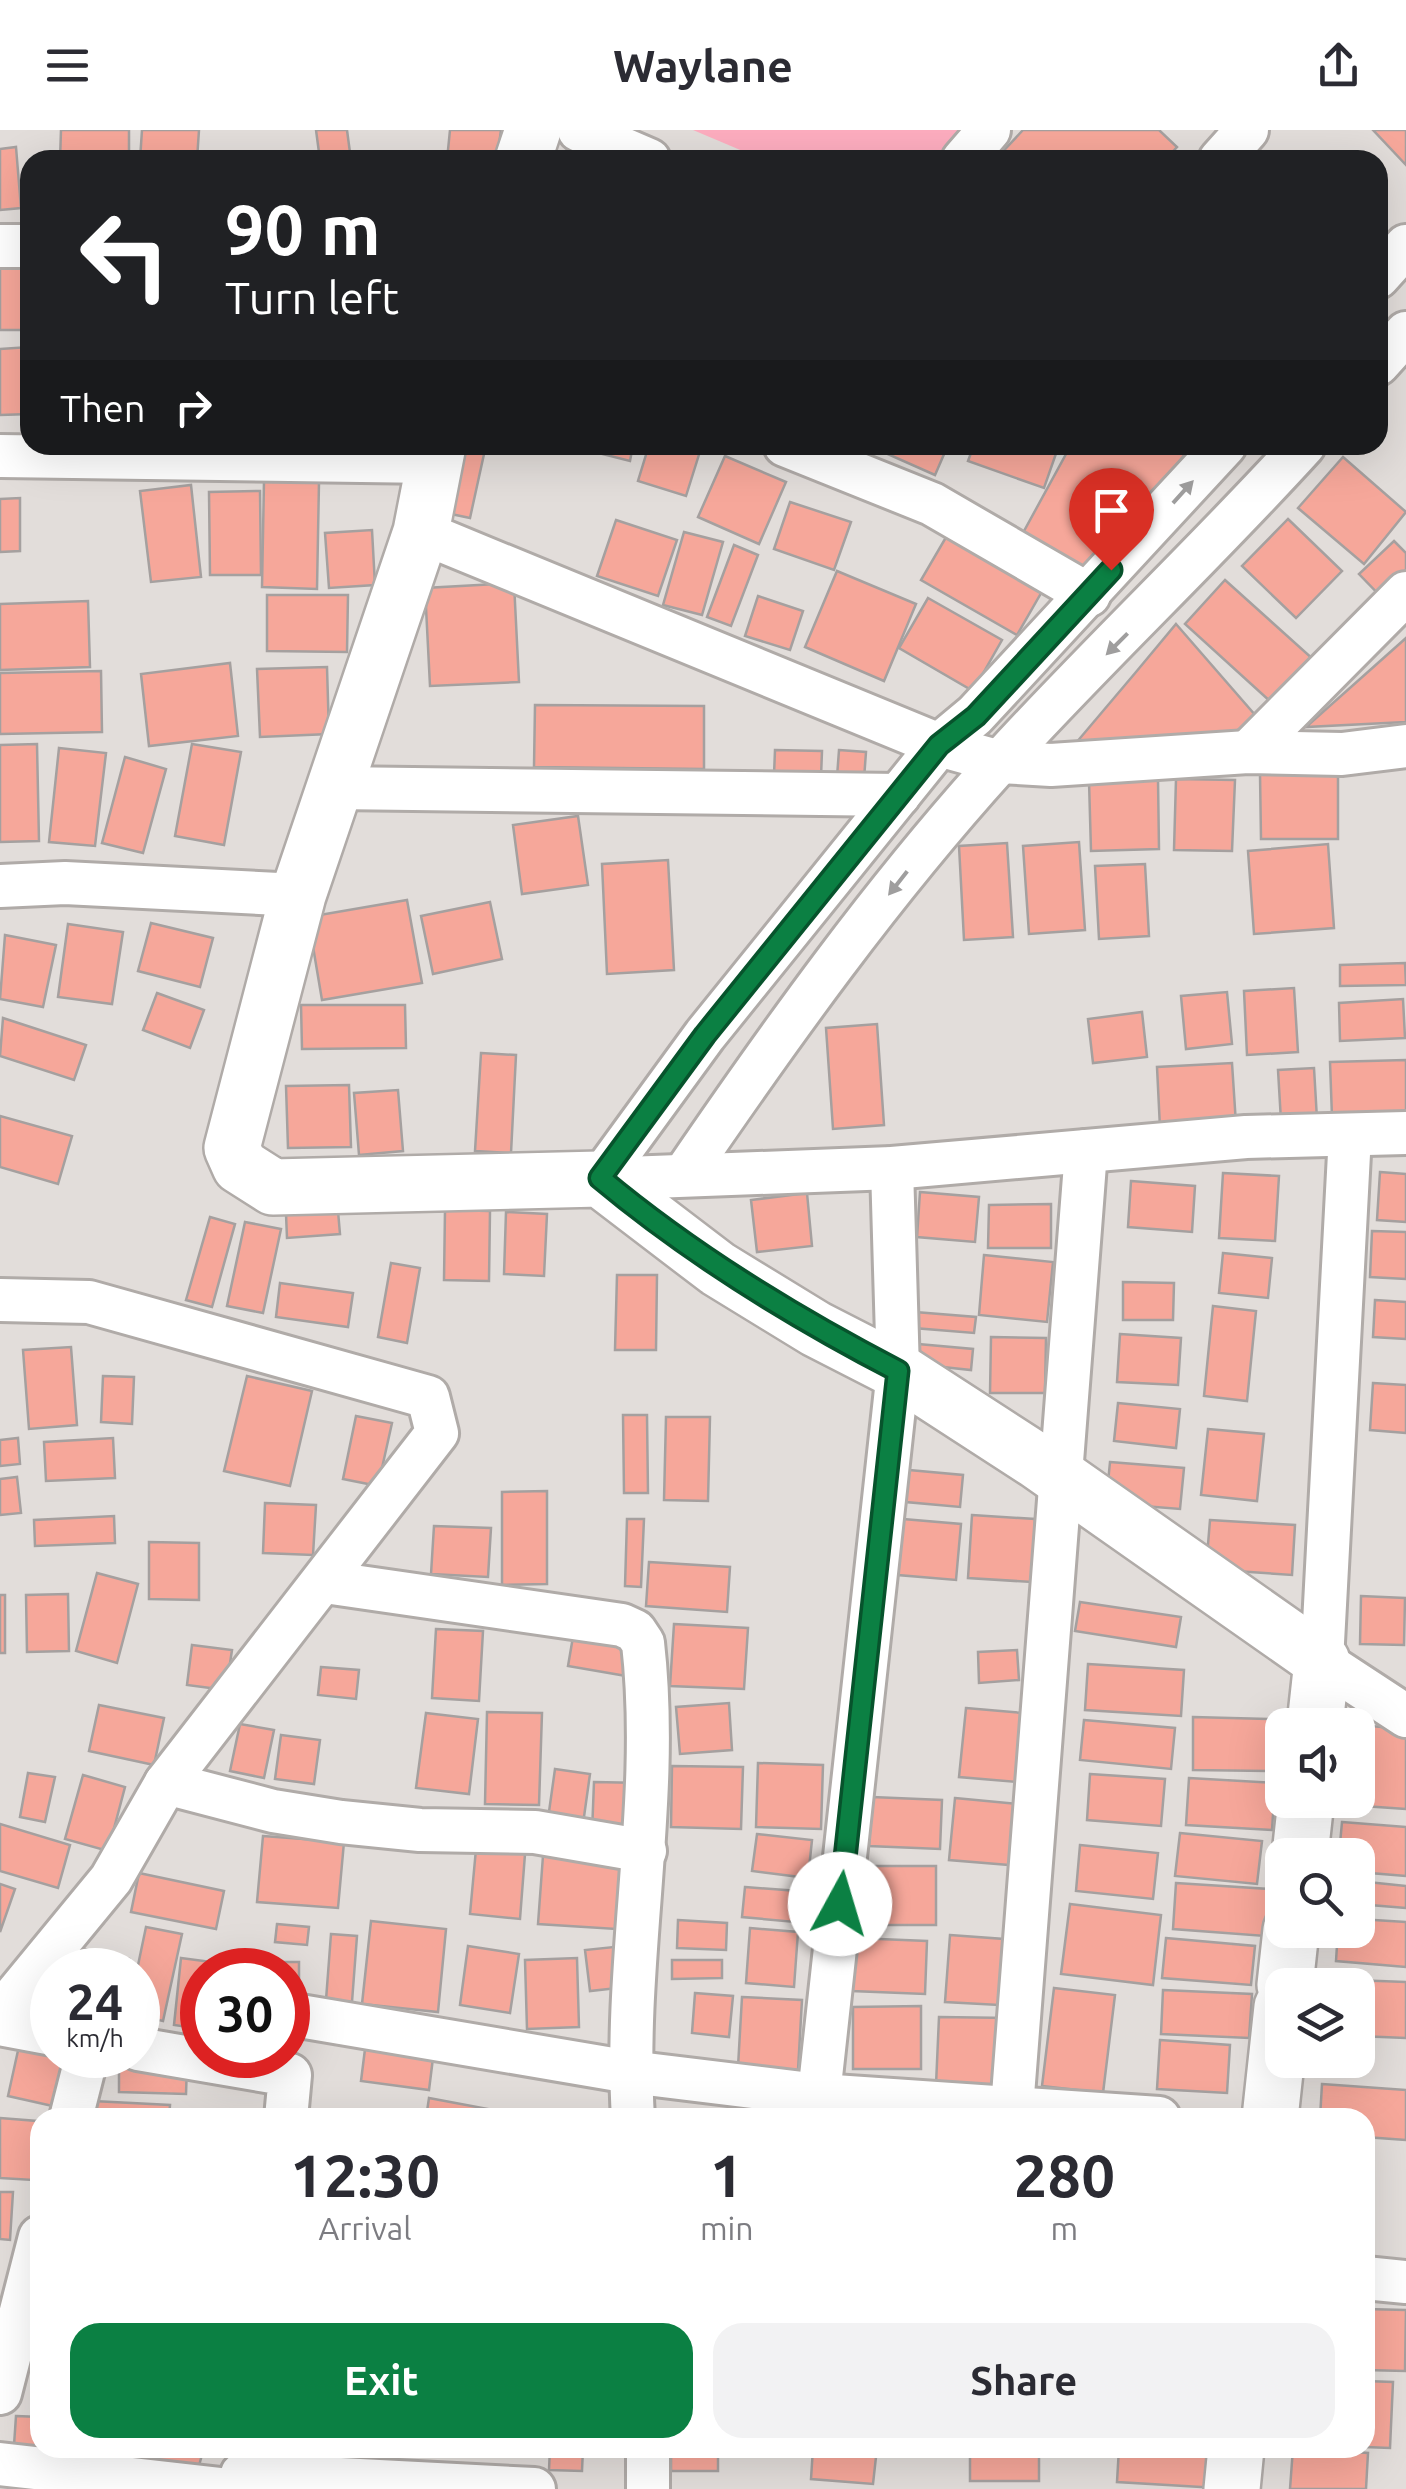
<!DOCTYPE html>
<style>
body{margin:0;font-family:Ubuntu,sans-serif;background:#f2f2f3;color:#2b2b33;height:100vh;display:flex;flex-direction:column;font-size:38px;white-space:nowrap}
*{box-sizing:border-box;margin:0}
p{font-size:32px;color:#7c7c81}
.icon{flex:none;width:55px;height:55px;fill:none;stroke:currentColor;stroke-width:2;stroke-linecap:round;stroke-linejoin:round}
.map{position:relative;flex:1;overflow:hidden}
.drawer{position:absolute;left:30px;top:1978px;width:1345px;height:350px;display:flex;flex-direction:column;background:#fff;border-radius:30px;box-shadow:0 10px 40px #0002}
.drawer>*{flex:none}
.banner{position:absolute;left:20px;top:20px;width:1368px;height:305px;border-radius:30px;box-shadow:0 10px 40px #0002;background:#202124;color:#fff;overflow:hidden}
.tools{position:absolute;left:1265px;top:1578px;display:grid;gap:20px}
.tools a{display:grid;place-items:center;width:110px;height:110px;border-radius:20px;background:#fff;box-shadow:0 10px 40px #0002;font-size:50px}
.speed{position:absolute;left:30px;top:1818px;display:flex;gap:20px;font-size:50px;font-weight:700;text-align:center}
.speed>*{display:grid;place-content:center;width:130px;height:130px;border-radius:50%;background:#fff;box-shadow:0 10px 40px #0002;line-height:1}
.speed small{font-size:25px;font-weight:400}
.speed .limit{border:15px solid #d22;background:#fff;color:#111}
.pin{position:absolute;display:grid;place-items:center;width:85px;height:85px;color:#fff;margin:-102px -42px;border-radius:50% 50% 50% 0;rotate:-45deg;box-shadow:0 0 10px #0007}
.pin .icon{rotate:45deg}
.me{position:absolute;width:110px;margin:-55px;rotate:6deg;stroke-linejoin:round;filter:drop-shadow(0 0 8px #0008)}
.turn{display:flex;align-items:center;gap:35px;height:210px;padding:0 40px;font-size:45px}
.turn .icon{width:130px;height:130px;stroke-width:2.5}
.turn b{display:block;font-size:70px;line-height:85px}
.then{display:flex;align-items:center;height:95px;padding:0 40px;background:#0003;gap:20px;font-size:38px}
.eta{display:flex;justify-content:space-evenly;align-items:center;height:170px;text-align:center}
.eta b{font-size:60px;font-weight:700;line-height:70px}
.button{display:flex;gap:20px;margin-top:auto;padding:20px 40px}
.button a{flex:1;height:115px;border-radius:30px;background:#0b8043;color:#fff;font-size:40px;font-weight:700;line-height:115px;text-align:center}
.button a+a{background:#f2f2f3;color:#2b2b33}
header{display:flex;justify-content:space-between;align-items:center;height:130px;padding:0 40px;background:#fff;font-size:45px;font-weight:700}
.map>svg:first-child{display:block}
</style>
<header><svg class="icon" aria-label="menu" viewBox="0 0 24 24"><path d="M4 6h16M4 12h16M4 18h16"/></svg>Waylane<svg class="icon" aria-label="share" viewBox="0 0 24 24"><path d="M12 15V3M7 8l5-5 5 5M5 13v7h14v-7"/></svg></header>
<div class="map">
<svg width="1406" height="2359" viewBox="0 0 1406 2359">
<rect width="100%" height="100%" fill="#e2ddda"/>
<!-- green -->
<polygon fill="#fdadbf" points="693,0 974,0 954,30 764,30"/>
<!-- building -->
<g fill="#f6a79a" stroke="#a5a09f" stroke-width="2.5">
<polygon points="61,0 129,0 129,30 60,30"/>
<polygon points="142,0 199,0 197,30 140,30"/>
<polygon points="316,0 347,0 351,30 320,30"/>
<polygon points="450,0 501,0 497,30 447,30"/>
<polygon points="1023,0 1159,0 1177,17 1165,30 995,30"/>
<polygon points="1373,0 1406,0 1406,35"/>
<polygon points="16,17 21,78 0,80 0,19"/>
<polygon points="0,127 30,128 30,200 0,200"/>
<polygon points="29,217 30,284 0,285 0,219"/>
<polygon points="466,315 486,315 470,388 451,384"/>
<polygon points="567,315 633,315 630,331"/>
<polygon points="649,315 702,315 686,366 638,351"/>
<polygon points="876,315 948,315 935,345 874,318"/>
<polygon points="974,315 1059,315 1044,358 968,331"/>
<polygon points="1071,315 1173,315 1186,323 1082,453 1018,412"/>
<polygon points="725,326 786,352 759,414 698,387"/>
<polygon points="1343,327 1406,382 1364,434 1298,378"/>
<polygon points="264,351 319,352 317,459 262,457"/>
<polygon points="191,355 201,447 151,452 140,361"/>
<polygon points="260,361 261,445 210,445 209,362"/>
<polygon points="20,368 20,421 0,422 0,369"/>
<polygon points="790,372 851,392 834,440 774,419"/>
<polygon points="1288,389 1342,441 1296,488 1242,436"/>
<polygon points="616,390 677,410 658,466 597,446"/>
<polygon points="952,397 1048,451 1017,505 921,450"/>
<polygon points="372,400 375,455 329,458 325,403"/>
<polygon points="684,402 723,412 702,485 663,475"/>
<polygon points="1394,411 1406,423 1406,465 1392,478 1359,444"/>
<polygon points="734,415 758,425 731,496 707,487"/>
<polygon points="837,441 916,474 884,551 805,517"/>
<polygon points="1225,450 1324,539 1283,583 1185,494"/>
<polygon points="514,453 519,552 430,556 425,458"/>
<polygon points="267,465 348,465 347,522 267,521"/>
<polygon points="758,466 803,481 790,520 745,506"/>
<polygon points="928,468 1002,510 973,561 899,518"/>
<polygon points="88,471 90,537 0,540 0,474"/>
<polygon points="1176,494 1276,609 1070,620 1136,542"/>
<polygon points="1406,508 1406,592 1306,597"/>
<polygon points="230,533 238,606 149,616 141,544"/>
<polygon points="327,537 329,604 260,607 257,539"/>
<polygon points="101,541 102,602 0,604 0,543"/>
<polygon points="535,575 704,576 704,639 534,637"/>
<polygon points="37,614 39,711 0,712 0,615"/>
<polygon points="192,614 241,622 224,715 175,706"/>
<polygon points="59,618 106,623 95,716 49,712"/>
<polygon points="775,620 822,621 821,647 774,645"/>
<polygon points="839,620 866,622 864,649 837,647"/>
<polygon points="125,627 166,639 143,723 102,713"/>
<polygon points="1260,644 1338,644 1338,709 1261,709"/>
<polygon points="1158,649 1159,719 1091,721 1089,651"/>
<polygon points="1176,649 1235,650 1232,721 1174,720"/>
<polygon points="578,686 588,755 522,764 513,695"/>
<polygon points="1079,712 1085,800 1029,804 1023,716"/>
<polygon points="1007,713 1013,807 964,810 959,716"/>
<polygon points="1328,714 1334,798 1254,804 1248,721"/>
<polygon points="668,730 674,840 607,844 602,734"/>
<polygon points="1145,734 1149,806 1099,809 1095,736"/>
<polygon points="407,770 422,853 322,870 308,787"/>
<polygon points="490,772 502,829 433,844 421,786"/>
<polygon points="151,793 213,808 200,857 138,841"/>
<polygon points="68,794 123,802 112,874 58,867"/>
<polygon points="5,805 56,815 43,877 0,869"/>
<polygon points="1405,833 1406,855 1340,856 1340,835"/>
<polygon points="1294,858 1298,922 1247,925 1244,861"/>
<polygon points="1227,862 1232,914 1186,919 1181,866"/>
<polygon points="157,863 204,880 190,918 143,900"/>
<polygon points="1403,869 1405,908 1340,911 1339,873"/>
<polygon points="301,875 405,875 406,918 302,919"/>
<polygon points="1142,882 1147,927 1093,933 1088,889"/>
<polygon points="3,888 86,915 74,950 0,926"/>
<polygon points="877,894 884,995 833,999 826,898"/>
<polygon points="481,923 516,925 511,1023 475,1021"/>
<polygon points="1406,930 1406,984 1332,987 1330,932"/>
<polygon points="1232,933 1236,994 1160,998 1157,937"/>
<polygon points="1314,938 1317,989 1281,991 1278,940"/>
<polygon points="349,955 351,1017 288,1018 286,956"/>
<polygon points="398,960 403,1021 359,1025 354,963"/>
<polygon points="0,986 72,1006 58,1054 0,1037"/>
<polygon points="1380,1042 1406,1044 1406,1092 1377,1090"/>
<polygon points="1223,1043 1279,1046 1275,1111 1219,1108"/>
<polygon points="1131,1051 1195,1056 1192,1102 1128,1097"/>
<polygon points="920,1062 979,1067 975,1112 917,1107"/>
<polygon points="807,1063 812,1116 757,1122 751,1070"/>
<polygon points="1051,1074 1051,1118 988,1118 989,1075"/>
<polygon points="445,1080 490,1081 489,1151 444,1150"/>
<polygon points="338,1081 340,1104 287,1108 286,1084"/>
<polygon points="506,1082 547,1084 544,1146 504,1144"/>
<polygon points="210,1087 235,1094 212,1177 186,1170"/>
<polygon points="245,1092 281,1099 263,1183 227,1176"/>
<polygon points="1372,1101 1406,1102 1406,1149 1370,1147"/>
<polygon points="1223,1123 1272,1128 1268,1168 1219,1163"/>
<polygon points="984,1125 1053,1132 1047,1192 979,1185"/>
<polygon points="391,1133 420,1138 407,1213 378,1207"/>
<polygon points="617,1145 657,1145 656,1220 615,1220"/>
<polygon points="1123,1152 1174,1153 1173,1190 1123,1190"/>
<polygon points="280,1153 353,1163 348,1197 276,1187"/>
<polygon points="1375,1170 1406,1172 1406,1209 1373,1207"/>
<polygon points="1213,1176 1256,1181 1247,1271 1204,1266"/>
<polygon points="915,1182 976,1187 974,1203 914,1198"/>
<polygon points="1120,1204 1181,1208 1178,1255 1117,1252"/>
<polygon points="991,1207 1046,1208 1045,1263 990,1263"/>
<polygon points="907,1213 973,1219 971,1240 905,1233"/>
<polygon points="71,1217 77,1295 29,1299 23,1220"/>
<polygon points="103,1246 134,1247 132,1294 101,1292"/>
<polygon points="247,1246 312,1261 290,1356 224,1341"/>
<polygon points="1373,1253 1406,1255 1406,1303 1370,1300"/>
<polygon points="1118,1273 1180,1279 1176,1318 1114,1311"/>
<polygon points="623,1285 647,1285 648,1363 624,1363"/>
<polygon points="356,1286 392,1293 378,1356 343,1349"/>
<polygon points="666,1287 710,1287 708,1371 664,1370"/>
<polygon points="1208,1299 1264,1304 1257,1371 1201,1365"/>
<polygon points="18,1308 20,1334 0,1336 0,1310"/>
<polygon points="113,1308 115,1348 46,1351 44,1312"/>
<polygon points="1110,1332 1184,1338 1180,1379 1106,1373"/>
<polygon points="909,1340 963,1345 960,1377 906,1372"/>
<polygon points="17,1347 21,1383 0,1385 0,1349"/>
<polygon points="547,1361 547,1454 502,1455 502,1362"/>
<polygon points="265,1373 316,1375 313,1425 263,1423"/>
<polygon points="972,1385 1035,1389 1032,1452 968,1448"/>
<polygon points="114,1386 115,1413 35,1416 34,1390"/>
<polygon points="627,1389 644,1389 641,1457 625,1456"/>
<polygon points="903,1389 961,1394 956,1450 898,1445"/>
<polygon points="1210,1390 1295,1395 1292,1445 1206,1439"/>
<polygon points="434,1396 491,1398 488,1447 431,1444"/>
<polygon points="149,1412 199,1413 199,1470 149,1469"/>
<polygon points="649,1432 730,1437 727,1482 646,1476"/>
<polygon points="97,1443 138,1454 117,1533 76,1521"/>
<polygon points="68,1464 69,1521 27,1522 26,1465"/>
<rect x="0" y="1465" width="5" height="58"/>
<polygon points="1361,1466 1405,1468 1404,1515 1360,1514"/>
<polygon points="1080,1472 1181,1487 1176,1517 1075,1501"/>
<polygon points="674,1494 748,1498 744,1559 670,1556"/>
<polygon points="436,1499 483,1501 479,1571 432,1568"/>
<polygon points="574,1501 638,1512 632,1547 568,1536"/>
<polygon points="192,1515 232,1520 226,1560 187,1555"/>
<polygon points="1017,1520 1019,1550 979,1553 978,1522"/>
<polygon points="1088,1534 1184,1540 1181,1586 1085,1580"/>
<polygon points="321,1537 359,1540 356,1569 318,1565"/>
<polygon points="729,1573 732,1620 680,1624 676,1577"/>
<polygon points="99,1575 164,1588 154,1635 89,1621"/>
<polygon points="966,1578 1023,1583 1017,1652 959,1647"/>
<polygon points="487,1582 542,1583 539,1675 485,1674"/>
<polygon points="426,1583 478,1589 469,1664 416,1658"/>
<polygon points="1193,1587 1268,1589 1267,1641 1193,1640"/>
<polygon points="1084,1590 1175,1598 1171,1639 1080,1630"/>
<polygon points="240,1594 274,1600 264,1648 230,1641"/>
<polygon points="1358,1595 1406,1599 1406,1679 1349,1675 1349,1670 1358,1670"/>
<polygon points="281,1605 320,1610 314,1654 275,1649"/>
<polygon points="758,1633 823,1635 821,1699 756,1697"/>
<polygon points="672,1636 743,1637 741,1699 671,1697"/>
<polygon points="555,1639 590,1644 582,1701 547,1696"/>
<polygon points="28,1643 55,1647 45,1692 20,1687"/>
<polygon points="1090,1644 1165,1649 1161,1696 1087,1690"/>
<polygon points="83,1645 125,1657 108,1721 65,1709"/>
<polygon points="1189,1648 1275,1653 1272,1700 1186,1695"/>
<polygon points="594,1652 643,1653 641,1704 592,1703"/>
<polygon points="872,1667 942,1670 940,1719 869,1716"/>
<polygon points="955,1668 1028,1675 1022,1736 949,1730"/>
<polygon points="1342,1692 1406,1697 1406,1746 1358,1742 1358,1725 1339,1725"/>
<polygon points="0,1694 70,1715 58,1758 0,1741"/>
<polygon points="1180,1703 1262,1711 1257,1754 1175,1746"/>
<polygon points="757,1704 812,1710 808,1748 752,1741"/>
<polygon points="263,1706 344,1712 338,1778 257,1772"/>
<polygon points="544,1712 622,1718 616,1799 538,1794"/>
<polygon points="1080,1715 1158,1723 1153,1769 1076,1761"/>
<polygon points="476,1719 525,1724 520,1789 470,1784"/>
<rect x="867" y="1736" width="69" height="59"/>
<polygon points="139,1743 224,1761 216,1799 131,1782"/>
<polygon points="1358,1751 1406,1756 1406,1778 1358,1774"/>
<polygon points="1176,1753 1269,1759 1265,1806 1173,1799"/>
<polygon points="0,1754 15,1759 0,1802"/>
<polygon points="745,1757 798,1761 795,1792 742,1787"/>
<polygon points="1070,1774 1161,1785 1153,1855 1061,1844"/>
<polygon points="1358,1789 1406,1792 1406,1837 1336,1831 1338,1800 1358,1800"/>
<polygon points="678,1790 727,1793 726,1820 677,1818"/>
<polygon points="371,1791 446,1799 438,1882 362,1874"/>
<polygon points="277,1794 309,1797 307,1815 275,1812"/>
<polygon points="146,1797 182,1804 163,1891 138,1885 137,1840"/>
<polygon points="750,1798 798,1802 794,1857 746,1853"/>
<polygon points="331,1804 357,1806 352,1872 326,1870"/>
<polygon points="950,1805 1004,1809 999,1875 945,1872"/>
<polygon points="855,1808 927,1811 925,1864 852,1861"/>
<polygon points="1166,1808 1255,1816 1251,1855 1162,1848"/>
<polygon points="468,1816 519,1824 510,1883 460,1875"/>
<polygon points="623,1816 627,1857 590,1861 585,1820"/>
<polygon points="79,1818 129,1829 126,1840 74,1840"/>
<polygon points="181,1828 219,1833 218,1840 202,1840 202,1899 174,1895"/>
<polygon points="577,1828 579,1897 527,1899 525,1830"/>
<polygon points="672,1830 722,1830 722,1848 672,1849"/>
<polygon points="271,1832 299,1832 299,1854 288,1854 288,1840 271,1840"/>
<polygon points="1327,1849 1406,1852 1406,1908 1358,1906 1358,1855 1326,1855"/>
<polygon points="1054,1858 1115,1865 1103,1963 1042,1956"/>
<polygon points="1163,1860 1252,1864 1249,1908 1161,1904"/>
<polygon points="695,1863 733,1866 729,1907 692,1903"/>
<polygon points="742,1867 802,1870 798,1940 738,1937"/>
<polygon points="921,1876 921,1939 853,1939 853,1877"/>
<polygon points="939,1887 1010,1888 1008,1957 936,1955"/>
<polygon points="367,1903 435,1912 429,1960 361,1951"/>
<polygon points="1160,1910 1230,1915 1227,1963 1157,1959"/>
<polygon points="19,1916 68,1926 57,1977 8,1966"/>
<polygon points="119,1934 187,1935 186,1964 119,1962"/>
<polygon points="1322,1954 1406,1960 1406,2010 1365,2007 1365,1988 1320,1988"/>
<polygon points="429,1968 493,1980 492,1988 426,1988"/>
<polygon points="93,1971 170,1975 169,1988 92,1988"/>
<polygon points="0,1988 37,1991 33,2050 0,2048"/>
<polygon points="0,2062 13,2062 10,2110 0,2109"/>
<polygon points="1365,2179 1406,2180 1405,2241 1365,2240"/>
<polygon points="1365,2251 1393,2252 1390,2318 1365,2317"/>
<polygon points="16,2286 40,2287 40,2318 67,2318 67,2332 13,2330"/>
<polygon points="141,2318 203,2321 194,2354 135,2337"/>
<polygon points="550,2318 583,2318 582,2341 549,2340"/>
<rect x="671" y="2318" width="47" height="23"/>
<polygon points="813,2318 877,2318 873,2354 811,2349"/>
<rect x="970" y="2318" width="69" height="33"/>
<polygon points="1119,2318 1220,2318 1218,2358 1117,2352"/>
<polygon points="1293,2318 1368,2323 1366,2359 1290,2359"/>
</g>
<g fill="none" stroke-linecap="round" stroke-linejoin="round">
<defs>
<g id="minor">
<polyline points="579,0 649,30"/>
<polyline points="963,30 989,0"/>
<polyline points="1220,30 1247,0"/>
<polyline points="0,116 30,116"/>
<polyline points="1378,147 1406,116"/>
<polyline points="1378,234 1406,203"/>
<polyline points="785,315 932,374 1089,465"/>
<polyline points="0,326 433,332"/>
<polyline points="421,402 939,615 1000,632 1051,635 1248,622 1342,624 1406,616"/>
<polyline points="1248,622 1406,463"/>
<polyline points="335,658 899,665"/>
<polyline points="0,756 65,753 298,765"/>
<polyline points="1350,1005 1322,1531 1406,1586"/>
<path d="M684,1045C781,903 882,762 998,634C1097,525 1205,424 1304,315"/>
<polyline points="600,1049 705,905 939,615 975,585 1225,315"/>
<polyline points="600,1049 892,1038 1246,1007 1406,1003"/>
<polyline points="0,1170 89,1172 428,1267 437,1303 166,1653 111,1749 0,1884"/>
<path d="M325,1452L622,1495L635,1501L643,1513C661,1671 623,1830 633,1988"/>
<polyline points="166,1653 273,1681 341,1692 420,1700 535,1702 645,1721"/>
<polyline points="288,1884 630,1942 819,1965 1159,1988"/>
<polyline points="0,1894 52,1904"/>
<polyline points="138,1919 290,1945 286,1988"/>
<polyline points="819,1965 898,1241 892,1038"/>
<polyline points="1012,1978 1086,1021"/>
<polyline points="71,1988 87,1925"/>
<polyline points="1365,2148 1406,2152"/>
<polyline points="0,2263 40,2107"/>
<polyline points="0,2334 221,2359"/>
<polyline points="242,2344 534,2359"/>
<polyline points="648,2359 648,2318"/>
</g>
<g id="tertiary">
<polyline points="523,30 533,0"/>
<polyline points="438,315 421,402 298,765 232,1018 240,1036 273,1057 600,1049 718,1139 816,1199 898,1241 1037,1331 1322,1531 1315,1595"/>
<polyline points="1300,1725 1306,1670"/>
<polyline points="1285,1855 1291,1800"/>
<polyline points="1270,1988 1282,1877"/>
<polyline points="1232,2359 1236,2318"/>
</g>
</defs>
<!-- minor casing -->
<use href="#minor" stroke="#b0aba8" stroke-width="48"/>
<!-- tertiary casing -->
<use href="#tertiary" stroke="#b0aba8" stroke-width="60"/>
<!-- minor -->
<use href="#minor" stroke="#fff" stroke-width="42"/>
<!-- tertiary -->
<use href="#tertiary" stroke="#fff" stroke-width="55"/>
</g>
<!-- one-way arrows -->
<defs><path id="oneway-solid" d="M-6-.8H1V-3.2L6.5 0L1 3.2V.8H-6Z" transform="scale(2.5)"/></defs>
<g fill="#9f9e9e">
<use href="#oneway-solid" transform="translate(1183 362) rotate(-48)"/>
<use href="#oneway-solid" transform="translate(1117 514) rotate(135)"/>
<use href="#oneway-solid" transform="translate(898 753) rotate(128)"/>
</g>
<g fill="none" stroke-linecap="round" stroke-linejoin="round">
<defs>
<path id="route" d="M840,1774L898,1241C792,1186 692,1125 600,1048L705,905L939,615L976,586L1111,440"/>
</defs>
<!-- route casing -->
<use href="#route" stroke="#07532c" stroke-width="25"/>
<!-- route -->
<use href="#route" stroke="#0b8043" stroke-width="18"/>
</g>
</svg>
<div class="tools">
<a><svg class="icon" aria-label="sound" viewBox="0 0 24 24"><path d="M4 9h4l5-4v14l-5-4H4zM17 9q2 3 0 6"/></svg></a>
<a><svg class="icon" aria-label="search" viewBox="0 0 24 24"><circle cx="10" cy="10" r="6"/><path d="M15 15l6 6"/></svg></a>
<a><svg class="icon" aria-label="layers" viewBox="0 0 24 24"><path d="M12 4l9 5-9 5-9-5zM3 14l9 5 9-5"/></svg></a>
</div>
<div class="speed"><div>24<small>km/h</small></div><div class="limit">30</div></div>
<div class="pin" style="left:1111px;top:440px;background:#d93025"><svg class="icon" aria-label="arrive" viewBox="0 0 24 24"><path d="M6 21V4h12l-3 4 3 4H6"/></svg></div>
<svg class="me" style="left:840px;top:1774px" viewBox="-20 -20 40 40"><circle r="19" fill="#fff"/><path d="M0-13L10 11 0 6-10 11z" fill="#0b8043"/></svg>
<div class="banner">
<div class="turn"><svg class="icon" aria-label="left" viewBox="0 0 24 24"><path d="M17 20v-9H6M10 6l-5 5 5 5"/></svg><div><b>90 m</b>Turn left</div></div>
<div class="then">Then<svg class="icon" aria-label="right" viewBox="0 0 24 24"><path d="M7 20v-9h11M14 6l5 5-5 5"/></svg></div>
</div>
<section class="drawer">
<div class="eta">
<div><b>12:30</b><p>Arrival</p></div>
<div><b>1</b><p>min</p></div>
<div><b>280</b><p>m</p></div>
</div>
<div class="button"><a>Exit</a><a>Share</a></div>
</section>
</div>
